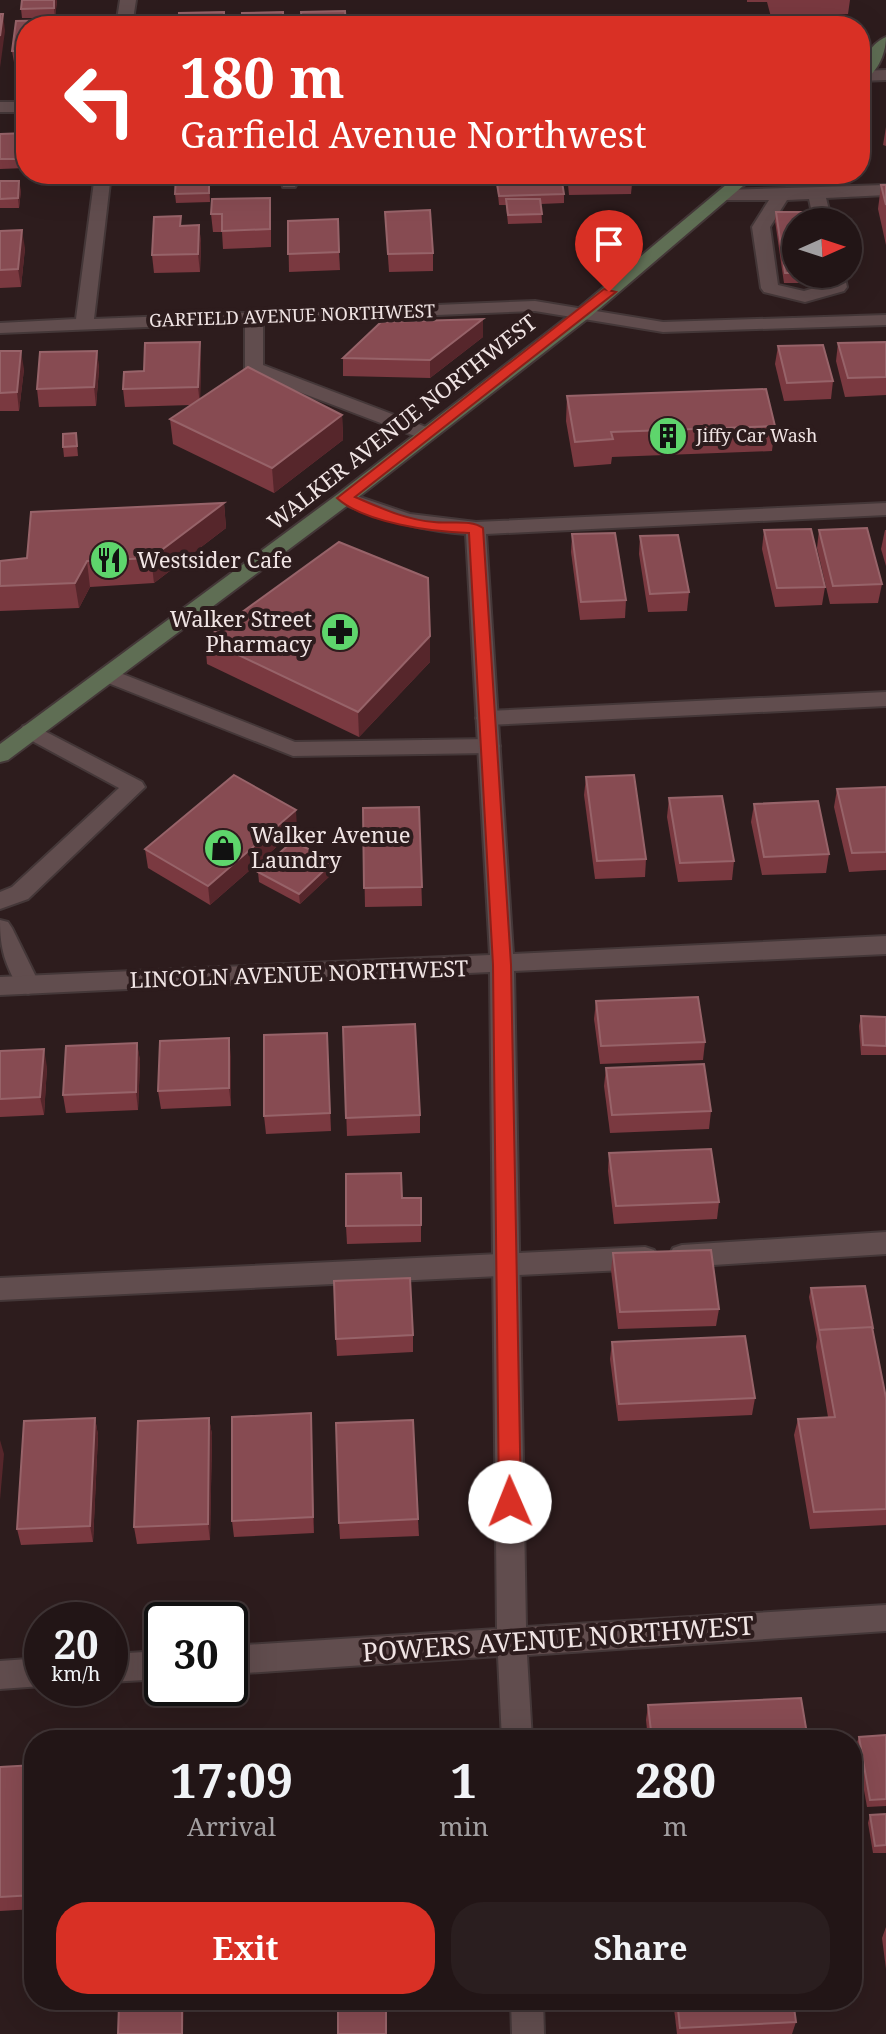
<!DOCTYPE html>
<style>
body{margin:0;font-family:"Noto Serif",serif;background:#2a1e1f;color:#f1f3f6;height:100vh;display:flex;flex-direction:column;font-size:30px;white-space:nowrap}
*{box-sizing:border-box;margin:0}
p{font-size:26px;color:#a29fa1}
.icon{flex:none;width:44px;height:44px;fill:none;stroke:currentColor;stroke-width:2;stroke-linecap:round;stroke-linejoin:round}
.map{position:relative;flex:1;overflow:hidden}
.details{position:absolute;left:24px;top:1730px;width:838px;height:280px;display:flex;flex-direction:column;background:#221516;border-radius:32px;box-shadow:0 8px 32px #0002,0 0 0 2px #3f3435}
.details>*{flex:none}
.top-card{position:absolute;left:16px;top:16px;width:854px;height:168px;border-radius:32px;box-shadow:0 8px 32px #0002,0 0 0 2px #3f3435;background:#d93025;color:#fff;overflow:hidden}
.needle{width:52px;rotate:87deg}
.controls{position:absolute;left:782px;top:208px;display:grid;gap:16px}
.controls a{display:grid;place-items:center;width:80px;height:80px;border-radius:50%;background:#221516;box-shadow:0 8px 32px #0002,0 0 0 2px #3f3435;font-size:40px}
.speed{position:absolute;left:24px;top:1602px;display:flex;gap:16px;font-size:40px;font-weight:700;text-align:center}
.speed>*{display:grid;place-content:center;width:104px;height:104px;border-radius:50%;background:#221516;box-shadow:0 8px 32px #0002,0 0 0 2px #3f3435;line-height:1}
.speed small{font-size:20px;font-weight:400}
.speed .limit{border:4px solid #111;border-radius:12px;background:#fff;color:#111}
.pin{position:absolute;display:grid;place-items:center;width:68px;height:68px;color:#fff;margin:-82px -34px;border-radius:50% 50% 50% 0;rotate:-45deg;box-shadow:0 0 8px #0007}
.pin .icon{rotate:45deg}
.me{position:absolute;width:88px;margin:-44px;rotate:359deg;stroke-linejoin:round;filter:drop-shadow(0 0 6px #0008)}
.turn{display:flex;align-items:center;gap:28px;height:168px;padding:0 32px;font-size:36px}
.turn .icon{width:104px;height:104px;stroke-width:2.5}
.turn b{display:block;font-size:56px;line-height:68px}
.eta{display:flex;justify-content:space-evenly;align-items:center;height:136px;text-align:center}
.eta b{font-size:48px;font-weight:700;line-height:56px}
.cta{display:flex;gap:16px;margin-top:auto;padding:16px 32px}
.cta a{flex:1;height:92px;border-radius:32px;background:#d93025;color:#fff;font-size:32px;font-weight:700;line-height:92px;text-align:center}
.cta a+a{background:#2a1e1f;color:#f1f3f6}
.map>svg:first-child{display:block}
</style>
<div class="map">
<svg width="886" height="2034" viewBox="0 0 886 2034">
<rect width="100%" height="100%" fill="#2d1c1d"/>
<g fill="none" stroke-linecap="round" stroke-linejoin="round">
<defs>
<g id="lane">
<polygon points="280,174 296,174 297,183 295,187 283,187"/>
<polygon points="886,185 886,195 826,198 832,222 814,222 809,199 787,200 770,227 778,285 804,291 828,284 826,274 844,274 847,287 844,291 805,302 764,292 761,288 752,227 769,200 724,200 716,195 724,190"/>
<polygon points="254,312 263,317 263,365 434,430 437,434 427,440 420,438 247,372 245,368 245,317"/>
<polygon points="110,669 295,742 489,739 497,741 500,746 497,751 489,753 293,756 103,681 99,676 103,671"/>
<polygon points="886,692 886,706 487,725 479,723 476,718 479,713 487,711"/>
<polygon points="31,724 142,782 145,787 28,899 0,909 0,892 12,887 119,788 23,736 20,731 23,726"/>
<path d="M0,920L8,922L12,928L40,985L36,991L28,994L20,991C5,964 0,950 0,920Z"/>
<polygon points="886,1232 886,1254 682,1267 673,1264 669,1256 673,1248 682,1245"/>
<polygon points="645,1247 654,1250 658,1258 654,1266 645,1269 0,1300 0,1278"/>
</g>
<g id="street">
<polygon points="120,0 136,0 132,26 116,26"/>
<polygon points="886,70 886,80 860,81 860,71"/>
<rect x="0" y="102" width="26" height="10"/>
<polygon points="95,174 111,174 94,319 535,301 663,322 886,315 886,325 663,332 535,311 0,333 0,323 76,319"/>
<path d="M345,492L410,514L476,522L886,503V515L486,534L513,954L886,936V954L514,971L526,1627L886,1605V1631L527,1655L532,1740H502L498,1656L230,1674V1646L497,1629L490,972L0,995V977L490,955L466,534C421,531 380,519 338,502L335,498Z"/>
<polygon points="162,1651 162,1679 110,1682 110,1654"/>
<polygon points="42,1658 42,1686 0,1689 0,1661"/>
<polygon points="511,2000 543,2000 544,2034 512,2034"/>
</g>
<g id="secondary">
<path d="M886,37C886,54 876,76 860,82C860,65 869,44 886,37Z"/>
<polygon points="739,174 757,174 591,316 352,502 8,760 0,762 0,744 338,494 579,308"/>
</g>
</defs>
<!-- lane casing -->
<use href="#lane" stroke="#443738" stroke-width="4"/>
<!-- street casing -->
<use href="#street" stroke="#443738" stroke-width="4"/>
<!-- secondary casing -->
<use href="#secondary" stroke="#443738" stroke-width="4"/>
<!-- lane -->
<use href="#lane" fill="#614d4e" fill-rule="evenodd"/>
<!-- street -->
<use href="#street" fill="#614d4e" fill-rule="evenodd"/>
<!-- secondary -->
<use href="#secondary" fill="#5f6e54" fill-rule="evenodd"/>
</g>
<!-- wall -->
<g fill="#7a3940">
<polygon points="57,0 55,18 22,18 21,9"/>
<polygon points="747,0 850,0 848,14 771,17 767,2 747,2"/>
<polygon points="60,20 60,26 26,26 26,68 15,68 12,51 16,21"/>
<polygon points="886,127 886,146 883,145"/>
<polygon points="26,133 26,168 0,169 0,134"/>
<polygon points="567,174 624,174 632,184 631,194 569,195"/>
<polygon points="209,175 210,202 176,203 175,194"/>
<polygon points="0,181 21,190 19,208 0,208"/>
<polygon points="497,184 564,194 564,203 541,204 542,223 508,224 506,205 499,205"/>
<polygon points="881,185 886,185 886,245 878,209"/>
<polygon points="385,212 433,253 433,271 389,272"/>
<polygon points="776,212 813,274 812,283 784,283 775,221"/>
<polygon points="211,214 271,215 271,247 223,249 222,232 213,232"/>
<polygon points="288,221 339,252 340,270 289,272"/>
<polygon points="199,225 201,243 200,272 154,273 152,255"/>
<polygon points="0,231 25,248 21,287 0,288"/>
<polygon points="483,337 430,378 343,376 343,358"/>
<polygon points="886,342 886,395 845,397 836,361 838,343"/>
<polygon points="778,346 833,381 831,399 784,401 775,364"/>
<polygon points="0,351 24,369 19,411 0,411"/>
<polygon points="97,351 99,369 96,406 39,407 37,389"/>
<polygon points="201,360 200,399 342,415 343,440 274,493 173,444 170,419 191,405 125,407 123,389 144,371"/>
<polygon points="567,396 775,426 772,451 612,457 611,464 574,467 566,421"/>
<polygon points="76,433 78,456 64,457 63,447"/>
<polygon points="224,503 226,528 154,583 90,587 79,608 0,611 0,561 27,558"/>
<polygon points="764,530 825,587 822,605 775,607 762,549"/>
<polygon points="819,530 882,584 878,603 830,604 817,548"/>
<polygon points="885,530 886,530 886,566 881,549"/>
<polygon points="572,534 626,600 625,618 580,620 571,552"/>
<polygon points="640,536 689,592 687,611 648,612 639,554"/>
<polygon points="205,639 430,662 359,737 207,664"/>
<polygon points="586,777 646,859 645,877 595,879 584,795"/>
<polygon points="886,787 886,870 849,872 834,807 837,789"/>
<polygon points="669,798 734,861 732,880 678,882 667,817"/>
<polygon points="754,804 829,854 826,873 762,875 751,822"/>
<polygon points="419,807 422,906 365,907 363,808"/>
<polygon points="297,829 210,905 148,868 145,849"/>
<polygon points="258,872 334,872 300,904 259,882"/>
<polygon points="596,1001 705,1042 703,1060 600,1064 594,1019"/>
<polygon points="861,1016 886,1017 886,1055 861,1055 859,1026"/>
<polygon points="343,1027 420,1115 420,1133 347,1136"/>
<polygon points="327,1033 331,1131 266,1134 264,1116"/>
<polygon points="137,1043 140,1061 138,1110 66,1113 63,1095"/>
<polygon points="0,1051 47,1067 44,1115 0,1117"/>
<polygon points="231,1056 231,1106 161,1109 158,1091"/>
<polygon points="606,1068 711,1111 709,1129 610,1133 604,1086"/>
<polygon points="609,1153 719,1202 717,1219 614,1224 608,1171"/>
<polygon points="402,1198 421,1198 421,1242 347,1244 346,1226"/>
<polygon points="613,1253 719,1309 716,1326 618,1329 611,1270"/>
<polygon points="811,1288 873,1328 872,1330 886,1398 886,1525 810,1529 794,1435 798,1419 828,1417 816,1347 817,1339 809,1297"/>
<polygon points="413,1335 413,1352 337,1356 336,1339"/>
<polygon points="612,1342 755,1398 752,1415 618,1421 610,1359"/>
<polygon points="311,1413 314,1533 234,1537 232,1521"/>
<polygon points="95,1418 98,1435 93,1542 21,1545 17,1529"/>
<polygon points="209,1418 212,1435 210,1540 137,1544 134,1527"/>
<polygon points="418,1519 419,1536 340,1539 339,1523"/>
<polygon points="648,1705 808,1740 648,1740 646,1720"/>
<polygon points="886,1735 886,1806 867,1807 856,1745 859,1737"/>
<polygon points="34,1765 34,1909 0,1911 0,1767"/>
<polygon points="886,1814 886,1853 873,1853 868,1823 870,1815"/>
<polygon points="886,1927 886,1969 882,1938"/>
<polygon points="673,2000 793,2000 796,2022 792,2034 677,2034"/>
</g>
<!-- shaded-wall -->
<g fill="#56262b">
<polygon points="54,0 57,0 55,18 54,8"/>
<polygon points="3,14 5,31 0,68 0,36"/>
<polygon points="19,181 21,190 19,208 18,198"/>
<polygon points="199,225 201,243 200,272 198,254"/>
<polygon points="22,230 25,248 21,287 18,269"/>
<polygon points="483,319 483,337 430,378 430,360"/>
<polygon points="200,342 201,360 200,405 198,387"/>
<polygon points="21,351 24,369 19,411 17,392"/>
<polygon points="97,351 99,369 96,406 94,387"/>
<polygon points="342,415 343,440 274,493 272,468"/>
<polygon points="224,503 226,528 154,583 151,558"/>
<polygon points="87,561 90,587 79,608 75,583"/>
<polygon points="430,636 430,662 359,737 358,712"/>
<polygon points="296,810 297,829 210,905 208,886"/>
<polygon points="333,862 334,872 300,904 299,894"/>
<polygon points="229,1038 231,1056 231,1106 229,1088"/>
<polygon points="137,1043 140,1061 138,1110 136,1092"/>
<polygon points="44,1049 47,1067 44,1115 40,1097"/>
<polygon points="311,1413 312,1430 314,1533 313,1517"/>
<polygon points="95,1418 98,1435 93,1542 90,1526"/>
<polygon points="209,1418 212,1435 210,1540 208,1524"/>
<polygon points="0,1440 4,1454 0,1500"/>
<polygon points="182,2001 184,2008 183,2034 182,2034"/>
</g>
<!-- building -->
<g fill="#874b52" stroke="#976369" stroke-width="2">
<polygon points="22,0 54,0 54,8 21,9"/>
<polygon points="345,11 346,26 302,26 301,12"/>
<polygon points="224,12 224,26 179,26 179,13"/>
<polygon points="283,12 283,26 242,26 242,13"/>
<polygon points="0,14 3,14 0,36"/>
<polygon points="397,18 398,26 357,26 356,19"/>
<polygon points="60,20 59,26 26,26 26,51 12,51 16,21"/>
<polygon points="26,133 26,159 0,159 0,134"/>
<polygon points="568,174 624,174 624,176 631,176 632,184 569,185"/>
<polygon points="209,175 209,193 175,194 176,176"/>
<polygon points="0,181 19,181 18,198 0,199"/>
<polygon points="562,182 564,194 499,196 497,184"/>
<polygon points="881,185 886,185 886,205"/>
<polygon points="270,198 270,229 222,231 222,214 211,214 212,199"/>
<polygon points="506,199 540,199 542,214 508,215"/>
<polygon points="430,210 433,253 388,254 385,212"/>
<polygon points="776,212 804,212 806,222 796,222 796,273 785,273"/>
<polygon points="181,216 180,226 199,225 198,254 152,255 154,217"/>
<polygon points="338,219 339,252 288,254 288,221"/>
<polygon points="22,230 18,269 0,270 0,231"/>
<polygon points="483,319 430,360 343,358 381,322"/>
<polygon points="200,342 198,387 123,389 124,372 144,371 145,343"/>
<polygon points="886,342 886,377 848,378 838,343"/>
<polygon points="823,345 833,381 787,383 778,346"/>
<polygon points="0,351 21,351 17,392 0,393"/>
<polygon points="97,351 94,387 37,389 40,352"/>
<polygon points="248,367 342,415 272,468 170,419"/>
<polygon points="766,389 775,426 611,432 613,439 575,442 567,396"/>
<polygon points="76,433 77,446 63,447 63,434"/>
<polygon points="224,503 151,558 87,561 75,583 0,586 0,561 27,558 31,512"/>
<polygon points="867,528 882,584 833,586 819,530"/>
<polygon points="811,529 825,587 777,588 764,530"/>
<polygon points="615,533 626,600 581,602 572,534"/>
<polygon points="678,535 689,592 650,594 640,536"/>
<polygon points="339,542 428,578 430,636 358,712 205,639"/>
<polygon points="234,775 296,810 208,886 145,849"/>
<polygon points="634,775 646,859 597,861 586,777"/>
<polygon points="886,787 886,852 852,853 837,789"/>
<polygon points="722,796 734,861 680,863 669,798"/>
<polygon points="818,801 829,854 764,857 754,804"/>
<polygon points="419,807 422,887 364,888 363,808"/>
<polygon points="293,841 333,862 299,894 258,872"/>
<polygon points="698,997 705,1042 601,1046 596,1001"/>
<polygon points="861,1016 886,1017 886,1046 863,1045"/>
<polygon points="415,1024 420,1115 346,1118 343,1027"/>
<polygon points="327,1033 330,1113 264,1116 264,1035"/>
<polygon points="229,1038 229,1088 158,1091 160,1041"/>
<polygon points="137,1043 136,1092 63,1095 66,1046"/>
<polygon points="44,1049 40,1097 0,1099 0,1051"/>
<polygon points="704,1064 711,1111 612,1115 606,1068"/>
<polygon points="711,1149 719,1202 616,1206 609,1153"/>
<polygon points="401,1173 402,1198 421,1198 421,1225 346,1226 346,1174"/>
<polygon points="711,1250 719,1309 620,1312 613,1253"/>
<polygon points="410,1278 413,1335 336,1339 334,1281"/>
<polygon points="865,1286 873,1328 819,1330 811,1288"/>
<polygon points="872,1327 886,1398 886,1509 814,1512 798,1419 835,1417 819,1330"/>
<polygon points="745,1336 755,1398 619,1404 612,1342"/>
<polygon points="311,1413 313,1517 232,1521 232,1417"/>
<polygon points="95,1418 90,1526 17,1529 24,1421"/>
<polygon points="209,1418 208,1524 134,1527 138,1421"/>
<polygon points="413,1420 418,1519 339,1523 336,1423"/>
<polygon points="801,1698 808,1740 652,1740 648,1705"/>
<polygon points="886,1735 886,1799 870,1800 859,1737"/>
<polygon points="403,1736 403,1740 326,1740"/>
<polygon points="34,1765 34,1895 0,1897 0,1767"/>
<polygon points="886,1814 886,1845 875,1846 870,1815"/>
<rect x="338" y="2000" width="48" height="34"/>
<polygon points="677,2000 793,2000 796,2022 680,2028"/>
<polygon points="182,2001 182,2034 118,2034 119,2005"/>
</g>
<!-- route -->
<path fill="#d93025" stroke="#8d1f18" stroke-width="2" d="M604,289L616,292L355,497C381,508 406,520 434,522C449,524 472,519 483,528L511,965L521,1502L518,1508L510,1511L502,1508L499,1502L493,965L469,533C433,532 364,523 337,498Z"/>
<!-- icons -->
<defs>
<symbol id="building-disc" viewBox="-11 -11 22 22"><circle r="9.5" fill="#5ed56c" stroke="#2d1c1d"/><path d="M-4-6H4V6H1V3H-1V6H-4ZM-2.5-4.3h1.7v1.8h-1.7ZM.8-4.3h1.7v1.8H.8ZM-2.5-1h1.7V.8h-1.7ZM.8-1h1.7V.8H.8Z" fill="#111"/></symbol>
<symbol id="restaurant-disc" viewBox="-11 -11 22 22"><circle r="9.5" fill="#5ed56c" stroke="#2d1c1d"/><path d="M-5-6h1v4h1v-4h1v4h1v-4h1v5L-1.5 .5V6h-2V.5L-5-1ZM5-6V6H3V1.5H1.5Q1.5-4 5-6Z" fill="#111"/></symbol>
<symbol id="pharmacy-disc" viewBox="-11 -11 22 22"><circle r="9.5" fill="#5ed56c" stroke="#2d1c1d"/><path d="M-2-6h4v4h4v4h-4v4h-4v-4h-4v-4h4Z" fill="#111"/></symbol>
<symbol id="shop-disc" viewBox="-11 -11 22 22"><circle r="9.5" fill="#5ed56c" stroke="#2d1c1d"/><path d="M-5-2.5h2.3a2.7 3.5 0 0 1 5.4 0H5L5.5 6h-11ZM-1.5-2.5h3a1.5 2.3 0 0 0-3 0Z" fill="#111"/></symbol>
</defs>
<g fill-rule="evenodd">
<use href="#building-disc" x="646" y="414" width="44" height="44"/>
<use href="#restaurant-disc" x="87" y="538" width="44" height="44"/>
<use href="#pharmacy-disc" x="318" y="610" width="44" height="44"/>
<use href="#shop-disc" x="201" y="826" width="44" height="44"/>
</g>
<g text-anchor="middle" stroke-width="8" stroke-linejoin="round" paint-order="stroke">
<!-- far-street labels -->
<g font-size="18" fill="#f0e4e4" stroke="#2d1c1d">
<text transform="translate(292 316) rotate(-2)" y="6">GARFIELD AVENUE NORTHWEST</text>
</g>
<!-- far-poi labels -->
<g font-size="18" fill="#f0e4e4" stroke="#2d1c1d" text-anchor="start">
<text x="696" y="442">Jiffy Car Wash</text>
</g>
<!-- street labels -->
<g font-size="22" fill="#f0e4e4" stroke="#2d1c1d">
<text transform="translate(402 422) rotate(-38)" y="8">WALKER AVENUE NORTHWEST</text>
<text transform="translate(299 974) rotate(-2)" y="8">LINCOLN AVENUE NORTHWEST</text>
</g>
<!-- poi labels -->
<g font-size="22" fill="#f0e4e4" stroke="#2d1c1d" text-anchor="start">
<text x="137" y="568">Westsider Cafe</text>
<text x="312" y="627" text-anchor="end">Walker Street<tspan x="312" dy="25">Pharmacy</tspan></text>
<text x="251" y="843">Walker Avenue<tspan x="251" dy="25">Laundry</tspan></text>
</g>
<!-- near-street labels -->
<g font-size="26" fill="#f0e4e4" stroke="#2d1c1d">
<text transform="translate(558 1639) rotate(-4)" y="9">POWERS AVENUE NORTHWEST</text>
</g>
</g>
</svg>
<div class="controls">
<a><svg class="needle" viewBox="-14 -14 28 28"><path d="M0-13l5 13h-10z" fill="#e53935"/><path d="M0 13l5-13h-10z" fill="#a29fa1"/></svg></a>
</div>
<div class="speed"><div>20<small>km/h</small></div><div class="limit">30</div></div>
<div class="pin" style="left:609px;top:292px;background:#d93025"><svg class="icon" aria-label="arrive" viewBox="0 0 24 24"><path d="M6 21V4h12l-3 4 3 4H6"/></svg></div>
<svg class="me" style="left:510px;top:1502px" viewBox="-20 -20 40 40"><circle r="19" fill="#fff"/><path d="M0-13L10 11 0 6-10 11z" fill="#d93025"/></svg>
<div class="top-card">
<div class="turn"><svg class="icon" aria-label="left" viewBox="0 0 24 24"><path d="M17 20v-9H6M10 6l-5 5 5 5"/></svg><div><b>180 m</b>Garfield Avenue Northwest</div></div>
</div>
<section class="details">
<div class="eta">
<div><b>17:09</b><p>Arrival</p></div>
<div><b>1</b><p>min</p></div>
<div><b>280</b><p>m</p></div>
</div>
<div class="cta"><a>Exit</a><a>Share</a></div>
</section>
</div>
